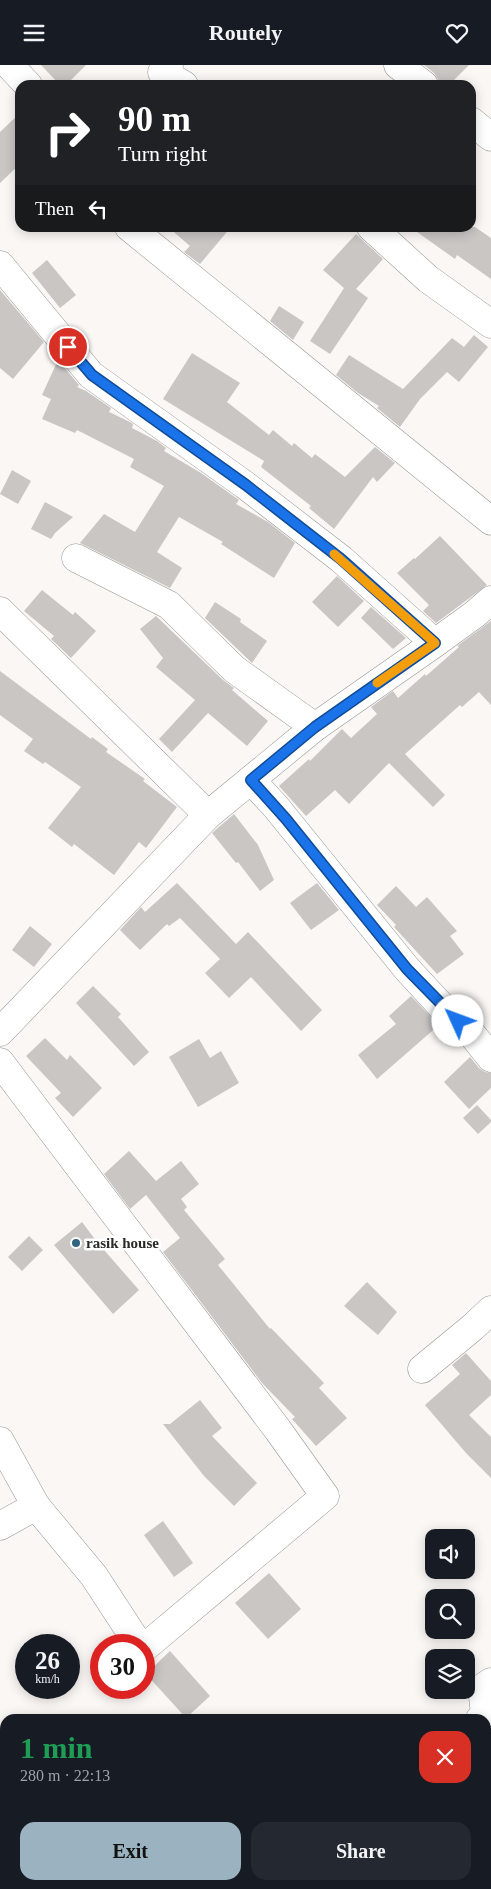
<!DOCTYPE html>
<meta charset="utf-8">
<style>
body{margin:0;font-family:"Times New Roman",serif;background:#242831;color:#f1f3f6;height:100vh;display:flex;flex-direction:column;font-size:19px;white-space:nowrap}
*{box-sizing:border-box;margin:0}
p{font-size:16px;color:#9ea1a6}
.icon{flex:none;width:28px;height:28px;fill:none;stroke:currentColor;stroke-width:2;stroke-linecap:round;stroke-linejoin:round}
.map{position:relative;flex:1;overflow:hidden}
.drawer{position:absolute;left:0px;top:1649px;width:491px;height:176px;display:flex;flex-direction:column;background:#171b24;border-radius:15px 15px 0 0;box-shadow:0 2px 12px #0003}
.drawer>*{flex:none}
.hud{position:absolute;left:15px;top:15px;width:461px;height:152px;border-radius:15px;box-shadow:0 2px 12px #0003;background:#202124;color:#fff;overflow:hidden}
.fabs{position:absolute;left:425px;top:1464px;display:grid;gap:10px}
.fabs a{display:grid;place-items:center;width:50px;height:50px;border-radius:10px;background:#171b24;box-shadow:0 2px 12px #0003;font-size:25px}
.speed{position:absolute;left:15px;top:1569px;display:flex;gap:10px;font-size:25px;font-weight:700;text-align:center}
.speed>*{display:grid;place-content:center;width:65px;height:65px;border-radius:50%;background:#171b24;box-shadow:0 2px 12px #0003;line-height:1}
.speed small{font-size:12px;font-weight:400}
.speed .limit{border:8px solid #d22;background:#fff;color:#111}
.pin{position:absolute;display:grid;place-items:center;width:42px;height:42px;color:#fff;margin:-21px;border:2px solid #fff;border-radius:50%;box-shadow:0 1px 5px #0007}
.me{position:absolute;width:55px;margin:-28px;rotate:313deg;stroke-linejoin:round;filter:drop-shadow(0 0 4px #0008)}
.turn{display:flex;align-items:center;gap:18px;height:105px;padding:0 20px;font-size:22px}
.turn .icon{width:65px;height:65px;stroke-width:2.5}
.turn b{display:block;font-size:35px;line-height:42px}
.then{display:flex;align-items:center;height:48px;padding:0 20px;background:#0003;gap:10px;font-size:19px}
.round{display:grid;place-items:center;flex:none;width:52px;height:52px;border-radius:15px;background:#242831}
.head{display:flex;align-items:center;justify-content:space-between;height:85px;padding:0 20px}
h1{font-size:30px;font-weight:700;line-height:38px;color:#1e9e55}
.primary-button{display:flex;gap:10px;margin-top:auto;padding:10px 20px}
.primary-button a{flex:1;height:58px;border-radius:15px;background:#9bb3c1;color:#111;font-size:20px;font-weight:700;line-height:58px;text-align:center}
.primary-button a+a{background:#242831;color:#f1f3f6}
header{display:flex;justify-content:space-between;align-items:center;height:65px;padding:0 20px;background:#171b24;font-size:22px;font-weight:700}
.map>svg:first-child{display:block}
</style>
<header><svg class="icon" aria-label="menu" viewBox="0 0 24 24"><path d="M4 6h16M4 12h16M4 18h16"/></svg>Routely<svg class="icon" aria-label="heart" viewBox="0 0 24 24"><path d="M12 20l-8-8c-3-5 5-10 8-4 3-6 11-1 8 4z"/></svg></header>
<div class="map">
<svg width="491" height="1824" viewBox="0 0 491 1824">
<rect width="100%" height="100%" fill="#faf7f4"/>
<!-- building -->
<g fill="#c9c6c4">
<polygon points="41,0 86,0 66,20 60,20"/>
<polygon points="424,0 469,0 449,20 439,20 438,14 434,8"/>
<polygon points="20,48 20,99 0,118 0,67"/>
<polygon points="168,162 231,162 200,199 184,187 190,181"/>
<polygon points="410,162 475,162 491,173 491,214 457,190 455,194"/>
<polygon points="356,169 383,194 356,224 368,233 330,289 310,276 344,223 323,205"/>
<polygon points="47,195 76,230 60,243 32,208"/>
<polygon points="0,225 44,277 13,314 0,303"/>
<polygon points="279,241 304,257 293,275 270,256"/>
<polygon points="474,270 488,282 459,317 447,307 420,334 400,362 377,343 379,341 358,328 336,310 349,290 403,324 452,273 464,282"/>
<polygon points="192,288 240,318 227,337 269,370 273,365 292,381 294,378 312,393 315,389 345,412 375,382 395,398 377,417 373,412 334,464 309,443 311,441 261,402 264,396 163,334"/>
<polygon points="58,295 79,320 77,322 86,326 111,343 109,347 130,357 133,359 132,363 157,376 166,383 164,386 201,408 239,435 236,439 268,457 295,478 274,513 221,479 223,477 179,452 157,487 182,503 170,523 80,478 104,449 135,467 164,421 130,402 134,394 77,365 75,368 42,354 51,334 42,330"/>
<polygon points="12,405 31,416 18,439 0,429"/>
<polygon points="45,437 73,452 55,468 51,474 31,464"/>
<polygon points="440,471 487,520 436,558 423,546 429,540 397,508 414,493 415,494"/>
<polygon points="337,511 364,536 338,562 312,537"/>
<polygon points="42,525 73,550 75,547 96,566 71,593 51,574 54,571 24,546"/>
<polygon points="215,537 241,554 240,557 267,576 252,598 205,553"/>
<polygon points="371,542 406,573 393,584 361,553"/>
<polygon points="156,551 223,615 234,623 232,625 268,656 247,681 208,648 172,687 159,674 195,635 156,602 163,593 140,564"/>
<polygon points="491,556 491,640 479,627 462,642 460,640 405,689 445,730 433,742 389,698 349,739 335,725 306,751 279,721 309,694 310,696 342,664 351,673 377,649 371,642 393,626 398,633 425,609 426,611 459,582 457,581"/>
<polygon points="0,606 91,674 92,672 108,684 106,687 145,714 143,716 177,742 146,783 139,777 114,810 74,779 72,782 48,763 81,722 45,697 43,699 24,686 33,674 0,650"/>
<polygon points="234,749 258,780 274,815 260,826 238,797 236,798 212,768"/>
<polygon points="177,818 236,879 248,867 322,945 301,966 251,912 229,933 205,908 220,894 180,853 169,861 167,859 140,885 120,865 141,842 145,847"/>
<polygon points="317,818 339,845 311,865 290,838"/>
<polygon points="396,821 416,842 427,832 457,866 450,871 464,889 437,909 394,862 396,860 377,840"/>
<polygon points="30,861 52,879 34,902 12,885"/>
<polygon points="93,921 121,949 118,952 149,987 134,1001 76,938"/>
<polygon points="411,931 439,960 377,1014 358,990 396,959 389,951"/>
<polygon points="45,973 67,995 70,990 102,1023 73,1052 55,1033 61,1028 26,991"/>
<polygon points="199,974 210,993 221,986 239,1018 198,1042 169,992"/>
<polygon points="470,992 479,1003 485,1007 491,1008 491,1023 469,1044 444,1017"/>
<polygon points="477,1040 491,1055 491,1057 478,1069 463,1053"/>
<polygon points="129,1086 156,1116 181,1096 199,1119 181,1134 187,1142 184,1145 225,1194 218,1200 270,1264 271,1263 324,1318 319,1323 347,1353 316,1381 292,1354 295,1352 262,1318 163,1187 180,1173 146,1130 130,1144 104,1109"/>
<polygon points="82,1157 97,1177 139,1225 113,1249 54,1180"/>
<polygon points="29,1171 43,1185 22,1206 8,1192"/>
<polygon points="367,1217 397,1247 378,1270 344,1241"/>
<polygon points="466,1288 491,1316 491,1330 469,1350 491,1372 491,1413 466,1388 425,1340 460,1309 452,1300"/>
<polygon points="200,1335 222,1363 212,1371 257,1418 234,1441 204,1411 163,1359 170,1359"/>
<polygon points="163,1456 193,1498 174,1512 144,1470"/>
<polygon points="269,1508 301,1544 268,1574 235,1538"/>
<polygon points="170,1586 210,1631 186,1653 146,1609"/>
</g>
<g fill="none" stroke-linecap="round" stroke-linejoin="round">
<defs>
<g id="minor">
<polyline points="9,0 28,20"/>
<polyline points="169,0 162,7 184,20"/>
<polyline points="398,0 424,20"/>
<polyline points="471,56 491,72"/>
<polyline points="129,162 491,456"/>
<polyline points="371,162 428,214 491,259"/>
<polyline points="0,200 91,310 245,420 341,494 435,578"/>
<polyline points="76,493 169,540 234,604 315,662"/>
<polyline points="0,546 208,750"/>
<polyline points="251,715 276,742 407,904 445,945 471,968 491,993"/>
<polyline points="0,967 208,750 315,662 435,578 475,549 491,535"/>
<polyline points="0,997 278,1365 325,1431 144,1583"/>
<polyline points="422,1304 473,1262 491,1245"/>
<polyline points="0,1376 36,1441"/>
<polyline points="0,1461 36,1441 94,1511 139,1580"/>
<polyline points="480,1654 485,1649 482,1623 491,1617"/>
<polyline points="0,1767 5,1774"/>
<polyline points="38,1820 40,1824"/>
<polyline points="256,1824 262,1820"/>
</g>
</defs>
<!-- minor casing -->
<use href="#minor" stroke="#979492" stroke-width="29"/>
<!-- minor -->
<use href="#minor" stroke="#fff" stroke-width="28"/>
</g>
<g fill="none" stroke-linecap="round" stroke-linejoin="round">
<defs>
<polyline id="route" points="68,282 92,310 246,420 314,473 341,494 435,578 315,662 251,715 286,754 407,904 458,956"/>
</defs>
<!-- route casing -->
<use href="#route" stroke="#114b97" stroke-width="12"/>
<!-- route -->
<use href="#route" stroke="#1a73e8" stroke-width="9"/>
<!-- slow -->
<polyline stroke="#f59e0b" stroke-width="9" points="334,489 435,578 377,618"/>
</g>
<!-- markers -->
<circle fill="#316481" stroke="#fff" stroke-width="2" cx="76" cy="1178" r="5"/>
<g text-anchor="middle" stroke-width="5" stroke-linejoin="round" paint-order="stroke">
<!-- poi labels -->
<g font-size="15" font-weight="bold" fill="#292827" stroke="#fff" text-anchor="start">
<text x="86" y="1183">rasik house</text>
</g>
</g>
</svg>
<div class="fabs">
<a><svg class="icon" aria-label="sound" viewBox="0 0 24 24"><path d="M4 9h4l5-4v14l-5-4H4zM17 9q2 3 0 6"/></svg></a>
<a><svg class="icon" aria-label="search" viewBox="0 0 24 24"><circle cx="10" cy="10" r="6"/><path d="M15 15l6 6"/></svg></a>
<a><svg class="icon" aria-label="layers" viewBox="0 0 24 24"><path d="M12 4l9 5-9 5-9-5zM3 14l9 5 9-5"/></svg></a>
</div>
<div class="speed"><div>26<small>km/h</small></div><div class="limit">30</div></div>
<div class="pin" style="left:68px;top:282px;background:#d93025"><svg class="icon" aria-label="arrive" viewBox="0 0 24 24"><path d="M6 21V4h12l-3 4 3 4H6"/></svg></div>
<svg class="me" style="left:458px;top:956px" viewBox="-20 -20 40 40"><circle r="19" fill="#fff"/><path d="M0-13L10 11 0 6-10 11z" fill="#1a73e8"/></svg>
<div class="hud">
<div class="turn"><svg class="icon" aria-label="right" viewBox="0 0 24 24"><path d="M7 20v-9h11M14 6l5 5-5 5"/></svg><div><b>90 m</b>Turn right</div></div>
<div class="then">Then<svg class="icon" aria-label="left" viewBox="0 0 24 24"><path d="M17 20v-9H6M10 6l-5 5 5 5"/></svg></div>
</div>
<section class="drawer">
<div class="head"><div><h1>1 min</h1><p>280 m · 22:13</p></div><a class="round" style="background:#d93025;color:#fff"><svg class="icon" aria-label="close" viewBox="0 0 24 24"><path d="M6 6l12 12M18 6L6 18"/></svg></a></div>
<div class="primary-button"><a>Exit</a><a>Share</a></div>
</section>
</div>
